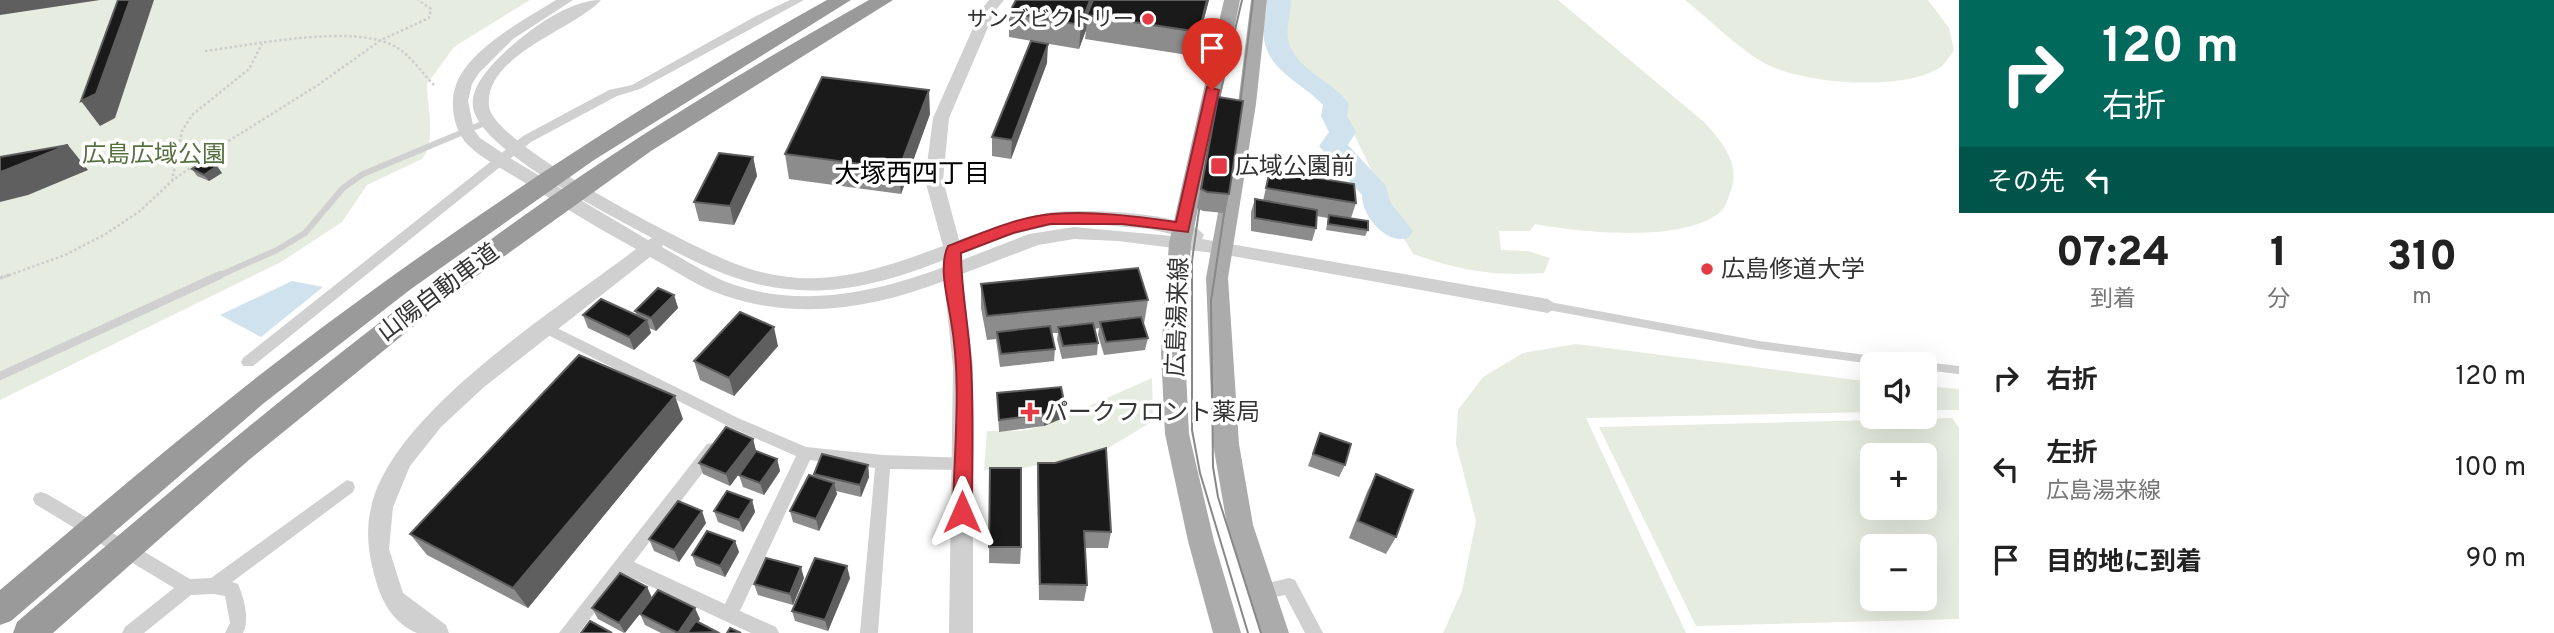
<!DOCTYPE html>
<html lang="ja">
<meta charset="utf-8">
<style>
body{margin:0;font-family:Overpass,"Noto Sans JP",sans-serif;background:#f2f2f2;color:#222;height:100vh;display:flex;flex-direction:column;font-size:26px;white-space:nowrap}
*{box-sizing:border-box;margin:0}
p{font-size:23px;color:#767676}
.icon{flex:none;width:38px;height:38px;fill:none;stroke:currentColor;stroke-width:2;stroke-linecap:round;stroke-linejoin:round}
.map{position:relative;flex:1;overflow:hidden}
.details{display:flex;flex-direction:column;background:#fff;width:595px}
.details>*{flex:none}
.top-card{background:#00695c;color:#fff;overflow:hidden}
.buttons{position:absolute;left:1860px;top:352px;display:grid;gap:14px}
.buttons a{display:grid;place-items:center;width:77px;height:77px;border-radius:10px;background:#fff;box-shadow:0 7px 28px #0002;font-size:35px}
.pin{position:absolute;display:grid;place-items:center;width:60px;height:60px;color:#fff;margin:-72px -30px;border-radius:50% 50% 50% 0;rotate:-45deg;box-shadow:0 0 7px #0007}
.pin .icon{rotate:45deg}
.me{position:absolute;width:77px;margin:-38px;rotate:0deg;stroke-linejoin:round;filter:drop-shadow(0 0 5px #0008)}
.turn{display:flex;align-items:center;gap:24px;height:147px;padding:0 28px;font-size:32px}
.turn .icon{width:91px;height:91px;stroke-width:2.5}
.turn b{display:block;font-size:49px;line-height:60px}
.then{display:flex;align-items:center;height:66px;padding:0 28px;background:#0003;gap:14px;font-size:26px}
.eta{display:flex;justify-content:space-evenly;align-items:center;height:119px;text-align:center}
.eta b{font-size:42px;font-weight:800;line-height:49px}
ul{padding:0;list-style:none}
li{display:flex;align-items:center;gap:21px;height:91px;padding:0 28px}
li div{flex:1}
li b{display:block;font-size:26px}
li em{font-style:normal}
main{display:flex;flex:1;min-height:0}
.map>svg:first-child{display:block}
</style>
<main>
<div class="map">
<svg width="1959" height="633" viewBox="0 0 1959 633">
<rect width="100%" height="100%" fill="#fff"/>
<!-- green -->
<g fill="#e6ecdf" fill-rule="evenodd">
<path d="M0,0H530L454,47L427,84C427,106 437,141 422,159L367,185L342,222L281,262L0,400Z"/>
<path d="M1287,0H1558L1704,122C1722,142 1742,164 1730,193C1728,197 1727,204 1724,208C1692,245 1577,232 1535,224L1530,231H1499L1501,250L1528,251L1550,258L1544,273C1492,276 1462,271 1413,254C1403,233 1382,213 1381,190L1336,97L1289,58L1283,36Z"/>
<path d="M1685,0H1928L1949,28L1954,50C1950,55 1946,63 1941,67C1903,92 1805,84 1766,64C1741,51 1708,18 1685,0Z"/>
<polygon points="1576,344 1872,382 1872,412 1586,418 1686,633 1443,633 1462,591 1476,521 1456,444 1458,410 1483,377 1523,353"/>
<polygon points="1152,378 1153,421 1100,453 1023,468 984,470 987,431 1021,431 1044,426"/>
<polygon points="1925,386 1959,389 1959,410 1925,410"/>
<path d="M1952,418L1959,428V619L1696,626L1599,427ZM1872,455H1925V508H1872ZM1872,546H1925V598H1872Z"/>
</g>
<!-- water -->
<polygon fill="#cfe2ee" points="292,281 323,287 261,337 220,315"/>
<g fill="none" stroke-linecap="round" stroke-linejoin="round">
<!-- river -->
<path fill="#cfe2ee" fill-rule="evenodd" d="M1267,0H1291C1291,13 1286,27 1288,39C1294,70 1333,80 1349,104L1347,116L1356,132L1348,145L1386,186L1390,202L1413,231L1408,238C1387,245 1362,217 1362,195L1319,146L1329,132L1321,116L1323,105C1303,83 1269,72 1264,39C1262,27 1267,13 1267,0Z"/>
<!-- path-far1 -->
<g stroke="#cdcdcd" stroke-width="2.5" stroke-dasharray="2.5 2.5" stroke-linecap="butt">
<path d="M205,51C252,45 356,23 396,47C411,56 422,73 434,85"/>
<polyline points="172,181 182,131 192,115 249,69 262,44"/>
<polyline points="4,277 65,255 104,235 140,211 172,181 219,147 318,85 381,40 429,18 431,9 418,0"/>
</g>
<!-- path -->
<polyline stroke="#cdcdcd" stroke-width="3.5" stroke-dasharray="3.5 3.5" stroke-linecap="butt" points="0,278 9,275"/>
<!-- service-far1 -->
<polyline stroke="#d0d0d0" stroke-width="6" points="216,277 277,250 305,233 343,188 363,174 487,122"/>
<!-- service -->
<g stroke="#d0d0d0" stroke-width="8">
<polyline points="1549,306 1759,345 1904,364"/>
<polyline points="1925,366 1959,370"/>
<polyline points="0,376 220,275"/>
</g>
<!-- minor -->
<g fill="#d0d0d0" fill-rule="evenodd">
<polygon points="790,0 804,0 640,89 617,96 531,142 253,366 243,366 241,362 243,358 523,136 609,90 632,85 756,16"/>
<polygon points="547,323 738,418 806,447 883,455 969,458 971,463 969,468 963,470 890,469 878,633 860,633 875,468 810,460 740,611 776,627 779,633 751,633 624,574 579,633 559,633 707,444 712,443 717,444 720,449 717,454 634,562 725,604 796,456 728,426 542,332 540,328 542,324"/>
<path d="M347,480L353,482L355,487L353,492L232,582L238,584C244,598 250,620 243,633H225L230,623L225,596L214,594L191,595L144,633H122L125,627L174,588L35,504L33,499L35,494L41,492L47,494L190,579L211,578Z"/>
<polygon points="1289,578 1295,580 1323,633 1305,633 1285,595 1261,600 1255,598 1252,592 1255,586"/>
</g>
<!-- tertiary -->
<path fill="#d0d0d0" fill-rule="evenodd" d="M556,0H573L513,39L479,73L472,84L468,101L474,130L480,138L513,160L648,240L652,238C612,215 480,152 473,107C470,85 494,62 508,49C532,28 569,0 601,0C575,29 484,55 489,106C492,145 695,249 736,264C756,272 777,276 798,278C849,281 897,263 943,246L925,180L933,118L981,10L989,0H1004L995,11L949,118L943,180L959,240C988,229 1017,219 1047,213C1074,208 1189,211 1204,235L1202,239L1548,299L1558,306L1548,313L1221,254L1118,241L1074,239L1038,245L962,274L973,367V633H949L953,367L944,281C869,310 789,322 712,291C691,282 671,268 650,257L484,387L441,427L410,466L393,507L389,549L403,593L446,625L449,633C440,633 425,633 417,633C395,624 382,603 376,581C369,556 365,534 371,508C392,412 559,308 636,249C595,227 556,202 517,178C501,168 481,158 468,145C454,131 449,104 456,85C470,48 524,20 556,0ZM1080,223L1150,229L1183,237L1074,227L1029,234L962,260V252C1001,238 1039,224 1080,223ZM663,245C768,303 834,303 944,260V267C874,293 796,310 724,281C703,272 682,258 662,247Z"/>
<!-- primary -->
<g fill="#ababab" fill-rule="evenodd">
<polygon points="1224,0 1240,0 1191,243 1185,353 1189,434 1214,541 1241,633 1213,633 1188,541 1165,434 1161,353 1169,243"/>
<polygon points="1251,0 1267,0 1256,104 1228,278 1239,444 1253,525 1289,633 1261,633 1227,525 1213,444 1206,278 1238,104"/>
</g>
<!-- motorway -->
<g fill="#9a9a9a" fill-rule="evenodd">
<path d="M827,0H851L594,160L411,289L264,403L11,621L0,625V590C96,509 191,427 291,351C461,222 640,104 827,0Z"/>
<path d="M869,0H893L651,151L467,283L250,459L53,633H13L17,622C181,481 346,342 522,217C633,137 750,67 869,0Z"/>
</g>
<!-- tram -->
<g stroke="#888" stroke-width="2">
<polyline points="1215,116 1242,0"/>
<polyline points="1238,121 1253,0"/>
<polyline points="1202,188 1192,261 1192,430 1200,473 1248,633"/>
<polyline points="1227,194 1211,301 1213,467 1218,497 1261,633"/>
</g>
</g>
<!-- wall -->
<g fill="#8c8c8c">
<polygon points="1016,0 1209,0 1194,56 1085,39 1086,30 1079,49 1009,37 1009,13"/>
<polygon points="1047,63 1011,159 992,156 992,137"/>
<polygon points="930,114 901,194 789,179 785,154"/>
<polygon points="1214,116 1229,194 1225,213 1203,211 1197,208"/>
<polygon points="753,157 757,176 734,225 699,221 694,202"/>
<polygon points="192,169 222,173 209,181 197,176"/>
<polygon points="1270,170 1356,203 1351,218 1368,230 1365,236 1326,230 1328,218 1316,216 1316,228 1312,241 1251,231 1251,212 1255,199 1263,201"/>
<polygon points="981,284 1148,300 1144,324 1143,324 1148,338 1145,350 1104,355 1098,335 1099,328 1095,329 1098,343 1097,355 1062,359 1057,339 1058,333 1052,333 1055,349 1054,361 1000,367 996,339 987,340 981,308"/>
<polygon points="674,295 678,308 656,331 649,328 651,333 634,350 588,328 583,315 637,316 635,311"/>
<polygon points="778,346 734,396 700,380 694,361"/>
<polygon points="997,393 1065,406 1063,418 1044,426 999,432"/>
<polygon points="683,419 528,608 427,555 410,534"/>
<polygon points="1320,433 1345,465 1339,477 1308,466"/>
<polygon points="753,439 756,451 730,486 703,474 699,463"/>
<polygon points="777,459 780,471 764,495 743,487 739,475"/>
<polygon points="1038,463 1111,532 1108,548 1085,548 1087,585 1084,601 1039,600 1037,480"/>
<polygon points="868,465 869,477 861,497 836,491 837,494 819,531 793,522 790,511 814,476 814,474"/>
<polygon points="990,468 1021,547 1020,564 989,563"/>
<polygon points="1376,474 1396,537 1386,554 1349,538 1367,492"/>
<polygon points="752,500 755,512 743,532 718,522 714,511"/>
<polygon points="706,523 679,562 654,551 649,539"/>
<polygon points="735,541 739,552 725,577 696,566 692,555"/>
<polygon points="804,578 793,605 758,595 754,584"/>
<polygon points="850,578 828,631 795,621 792,611"/>
<polygon points="647,587 652,598 700,619 698,622 717,633 661,633 645,625 640,614 645,608 624,633 598,619 592,608"/>
</g>
<!-- shaded-wall -->
<g fill="#5f5f5f">
<polygon points="0,0 100,0 0,15"/>
<polygon points="130,0 154,0 115,118 100,126 81,101"/>
<polygon points="1090,0 1097,0 1087,15 1086,30 1079,49 1081,25"/>
<polygon points="1207,0 1209,0 1194,56 1199,32"/>
<polygon points="1048,44 1047,63 1011,159 1012,140"/>
<polygon points="929,90 930,114 901,194 899,169"/>
<polygon points="68,145 88,170 28,195 0,202 0,172"/>
<polygon points="753,157 757,176 734,225 730,206"/>
<polygon points="217,166 222,173 209,181 204,175"/>
<polygon points="674,295 678,308 656,331 651,318"/>
<polygon points="647,320 651,333 634,350 629,337"/>
<polygon points="774,327 778,346 734,396 729,378"/>
<polygon points="675,396 683,419 528,608 513,588"/>
<polygon points="1065,406 1063,418 1044,426 1045,414"/>
<polygon points="753,439 756,451 730,486 726,474"/>
<polygon points="777,459 780,471 764,495 760,483"/>
<polygon points="868,465 869,477 861,497 860,485"/>
<polygon points="834,483 837,494 819,531 816,519"/>
<polygon points="752,500 755,512 743,532 739,520"/>
<polygon points="702,511 706,523 679,562 674,550"/>
<polygon points="735,541 739,552 725,577 720,566"/>
<polygon points="847,566 850,578 828,631 825,620"/>
<polygon points="801,567 804,578 793,605 790,594"/>
<polygon points="647,587 652,598 625,633 619,623"/>
<polygon points="695,608 700,619 690,633 678,633"/>
</g>
<!-- building -->
<g fill="#1a1a1a" stroke="#5f5f5f" stroke-width="2">
<polygon points="118,0 130,0 96,94 81,101"/>
<polygon points="1016,0 1090,0 1081,25 1009,13"/>
<polygon points="1093,0 1207,0 1199,32 1087,15"/>
<polygon points="1031,41 1048,44 1012,140 992,137"/>
<polygon points="822,77 929,90 899,169 785,154"/>
<polygon points="1218,97 1243,101 1229,194 1207,192 1201,189"/>
<polygon points="68,145 6,170 0,172 0,157"/>
<polygon points="719,153 753,157 730,206 694,202"/>
<polygon points="205,161 217,166 204,175 192,169"/>
<polygon points="1270,170 1354,184 1356,203 1266,188"/>
<polygon points="1255,199 1317,210 1316,228 1255,218"/>
<polygon points="1329,215 1368,221 1368,230 1328,224"/>
<polygon points="1138,268 1148,300 987,316 981,284"/>
<polygon points="658,288 674,295 651,318 635,311"/>
<polygon points="601,299 647,320 629,337 583,315"/>
<polygon points="740,312 774,327 729,378 694,361"/>
<polygon points="1141,317 1148,338 1106,342 1100,322"/>
<polygon points="1093,323 1098,343 1063,346 1058,327"/>
<polygon points="1050,326 1055,349 1001,354 997,332"/>
<polygon points="579,355 675,396 513,588 410,534"/>
<polygon points="1061,387 1065,406 1045,414 999,420 997,393"/>
<polygon points="726,427 753,439 726,474 699,463"/>
<polygon points="1320,433 1351,444 1345,465 1313,454"/>
<polygon points="1106,448 1111,532 1084,531 1087,585 1040,584 1038,463 1055,463"/>
<polygon points="756,451 777,459 760,483 739,475"/>
<polygon points="822,454 868,465 860,485 814,474"/>
<polygon points="990,468 1021,468 1021,547 989,547"/>
<polygon points="1376,474 1413,490 1396,537 1358,521"/>
<polygon points="809,475 834,483 816,519 790,511"/>
<polygon points="727,491 752,500 739,520 714,511"/>
<polygon points="678,501 702,511 674,550 649,539"/>
<polygon points="707,531 735,541 720,566 692,555"/>
<polygon points="766,558 801,567 790,594 754,584"/>
<polygon points="815,558 847,566 825,620 792,611"/>
<polygon points="620,573 647,587 619,623 592,608"/>
<polygon points="658,590 695,608 678,633 640,614"/>
<polygon points="590,621 612,633 581,633"/>
<polygon points="696,621 717,632 687,633"/>
<polygon points="730,628 741,633 727,633"/>
</g>
<!-- route -->
<path fill="#e63946" stroke="#96252e" stroke-width="2" d="M1207,87L1219,90L1188,232L1122,224H1050L1013,233L961,253C961,291 969,327 971,366C974,414 972,463 972,512L969,517H956L953,512C954,449 962,382 951,321C948,299 938,267 948,246C981,234 1016,217 1052,214C1094,211 1135,216 1176,222Z"/>
<!-- markers -->
<g fill="#e63946" stroke="#fff" stroke-width="2.5">
<circle cx="1148" cy="19" r="7"/>
<rect x="1210" y="157" width="18" height="18" rx="3.5"/>
<circle cx="1707" cy="269" r="7"/>
<path d="M1026.5 401.5h7v7h7v7h-7v7h-7v-7h-7v-7h7z"/>
</g>
<g text-anchor="middle" stroke-width="7" stroke-linejoin="round" paint-order="stroke">
<!-- far-poi labels -->
<g font-size="21" fill="#333" stroke="#fff" text-anchor="end">
<text x="1134" y="26">サンズビクトリー</text>
</g>
<!-- park labels -->
<g font-size="24" fill="#56703f" stroke="#fff">
<text x="154" y="162">広島広域公園</text>
</g>
<!-- poi labels -->
<g font-size="24" fill="#333" stroke="#fff" text-anchor="start">
<text x="1235" y="174">広域公園前</text>
<text x="1721" y="277">広島修道大学</text>
<text x="1044" y="420">パークフロント薬局</text>
</g>
<!-- street labels -->
<g font-size="24" fill="#333" stroke="#fff">
<text transform="translate(438 292) rotate(-37)" y="8">山陽自動車道</text>
<text transform="translate(1177 317) rotate(-88)" y="8">広島湯来線</text>
</g>
<!-- neighbourhood labels -->
<g font-size="26" fill="#000" stroke="#fff">
<text x="912" y="182">大塚西四丁目</text>
</g>
</g>
</svg>
<div class="buttons">
<a><svg class="icon" aria-label="sound" viewBox="0 0 24 24"><path d="M4 9h4l5-4v14l-5-4H4zM17 9q2 3 0 6"/></svg></a>
<a>+</a>
<a>−</a>
</div>
<div class="pin" style="left:1212px;top:90px;background:#d93025"><svg class="icon" aria-label="arrive" viewBox="0 0 24 24"><path d="M6 21V4h12l-3 4 3 4H6"/></svg></div>
<svg class="me" style="left:962px;top:512px" viewBox="-20 -20 40 40"><path d="M0-17L14 15 0 8-14 15z" fill="#e63946" stroke="#fff" stroke-width="4"/></svg>
</div>
<section class="details">
<div class="top-card">
<div class="turn"><svg class="icon" aria-label="right" viewBox="0 0 24 24"><path d="M7 20v-9h11M14 6l5 5-5 5"/></svg><div><b>120 m</b>右折</div></div>
<div class="then">その先<svg class="icon" aria-label="left" viewBox="0 0 24 24"><path d="M17 20v-9H6M10 6l-5 5 5 5"/></svg></div>
</div>
<div class="eta">
<div><b>07:24</b><p>到着</p></div>
<div><b>1</b><p>分</p></div>
<div><b>310</b><p>m</p></div>
</div>
<ul>
<li><svg class="icon" aria-label="right" viewBox="0 0 24 24"><path d="M7 20v-9h11M14 6l5 5-5 5"/></svg><div><b>右折</b></div><em>120 m</em></li>
<li><svg class="icon" aria-label="left" viewBox="0 0 24 24"><path d="M17 20v-9H6M10 6l-5 5 5 5"/></svg><div><b>左折</b><p>広島湯来線</p></div><em>100 m</em></li>
<li><svg class="icon" aria-label="arrive" viewBox="0 0 24 24"><path d="M6 21V4h12l-3 4 3 4H6"/></svg><div><b>目的地に到着</b></div><em>90 m</em></li>
</ul>
</section>
</main>
